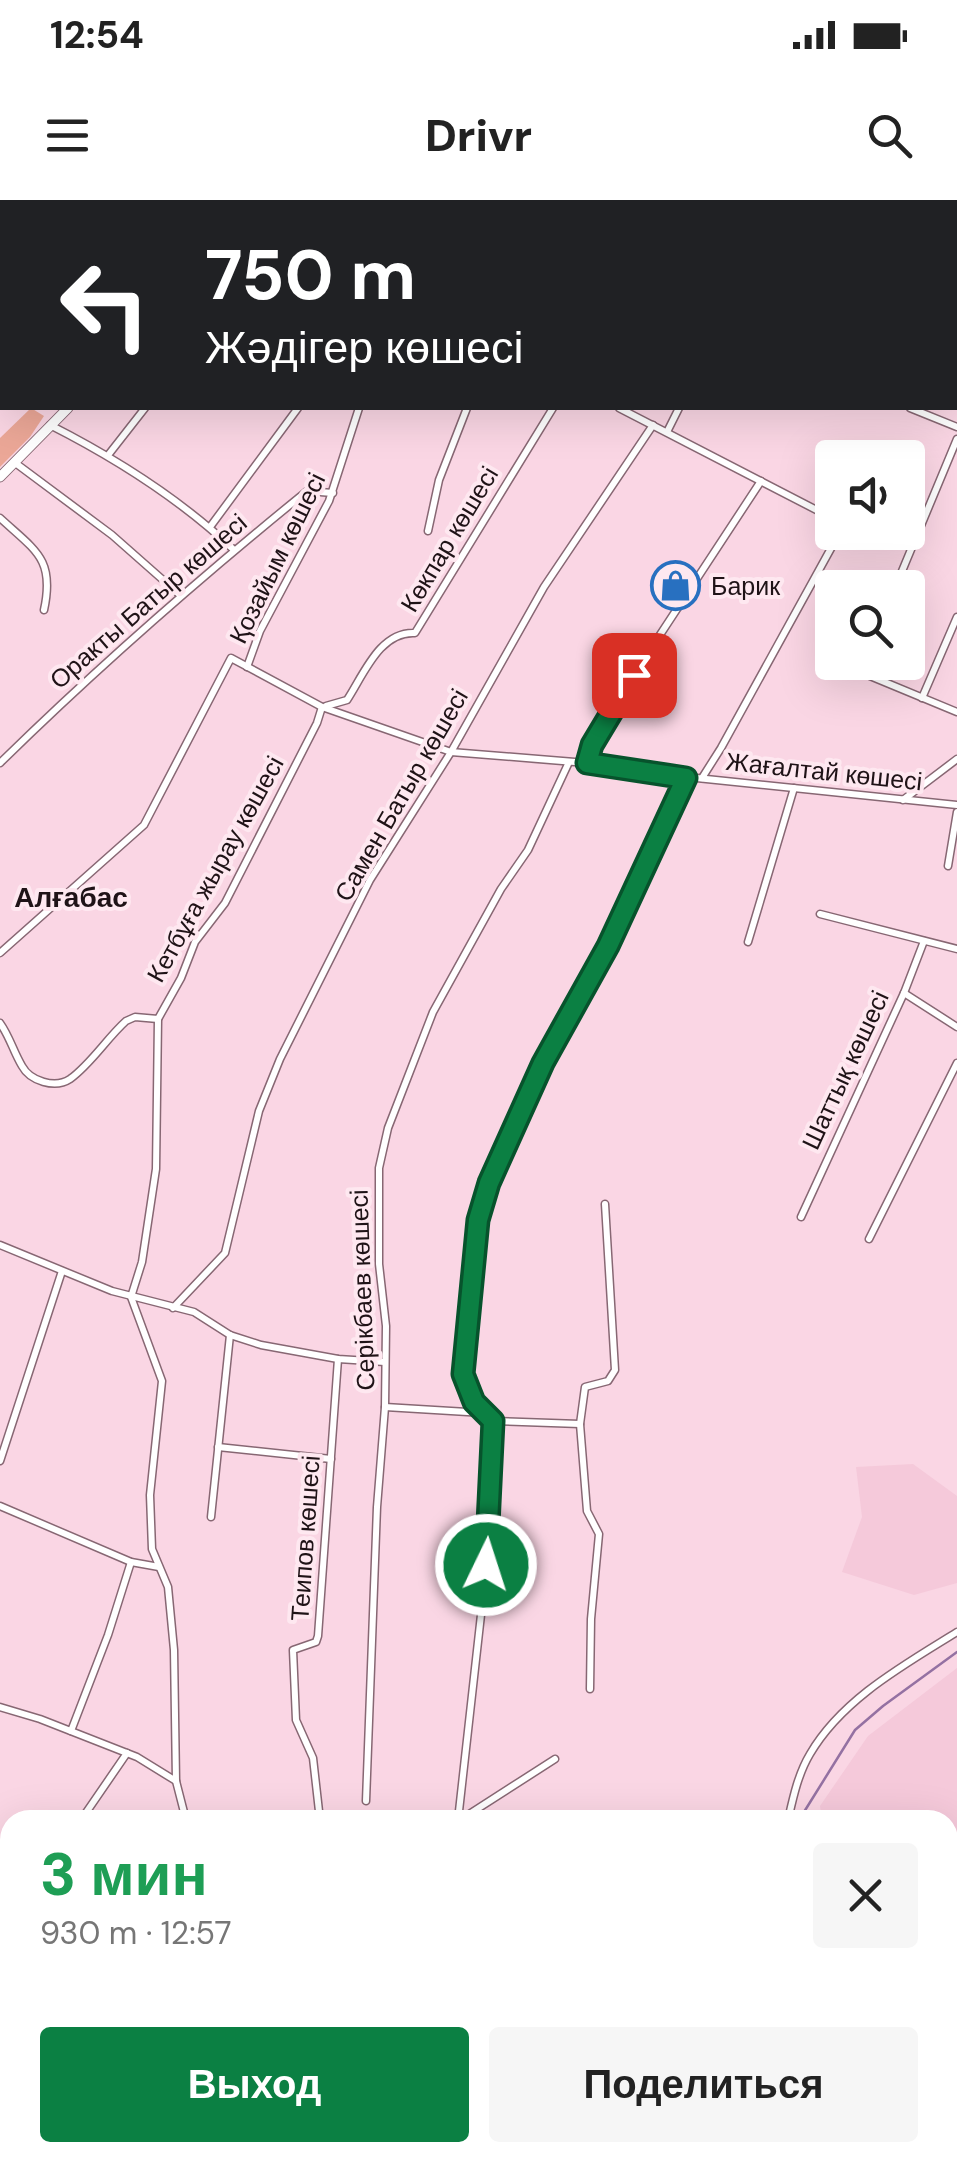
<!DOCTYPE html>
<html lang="ru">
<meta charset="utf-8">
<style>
body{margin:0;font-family:"DM Sans",sans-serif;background:#f6f6f6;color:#222;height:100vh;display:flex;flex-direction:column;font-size:38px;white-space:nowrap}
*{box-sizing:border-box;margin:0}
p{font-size:32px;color:#767676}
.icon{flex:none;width:55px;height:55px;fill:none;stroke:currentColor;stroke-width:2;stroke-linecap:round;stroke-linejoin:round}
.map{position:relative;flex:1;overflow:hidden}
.side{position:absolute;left:0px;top:1610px;width:958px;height:352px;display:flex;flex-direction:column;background:#fff;border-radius:30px 30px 0 0;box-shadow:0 10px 40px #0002}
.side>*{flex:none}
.guide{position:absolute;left:0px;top:0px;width:958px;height:210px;box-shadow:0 10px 40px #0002;background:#202124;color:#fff;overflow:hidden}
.tools{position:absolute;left:815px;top:240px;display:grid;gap:20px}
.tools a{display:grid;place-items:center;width:110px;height:110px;border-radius:10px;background:#fff;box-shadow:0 10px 40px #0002;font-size:50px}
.pin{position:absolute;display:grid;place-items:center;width:85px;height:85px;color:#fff;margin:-42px;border-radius:20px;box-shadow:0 5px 15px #0006}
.me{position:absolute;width:110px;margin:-55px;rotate:4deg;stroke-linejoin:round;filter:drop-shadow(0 0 8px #0008)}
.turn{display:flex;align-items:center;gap:35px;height:210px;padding:0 40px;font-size:45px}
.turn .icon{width:130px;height:130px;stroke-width:2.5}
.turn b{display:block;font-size:70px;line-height:85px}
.round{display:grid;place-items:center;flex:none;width:105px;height:105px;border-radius:10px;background:#f6f6f6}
.head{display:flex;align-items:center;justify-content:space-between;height:170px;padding:0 40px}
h1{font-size:60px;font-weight:800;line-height:75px;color:#1e9e55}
.cta{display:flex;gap:20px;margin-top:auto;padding:20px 40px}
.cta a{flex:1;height:115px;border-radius:10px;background:#0b8043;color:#fff;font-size:40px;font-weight:800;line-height:115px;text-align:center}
.cta a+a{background:#f6f6f6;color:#222}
.status{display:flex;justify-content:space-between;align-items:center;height:70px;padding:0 50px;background:#fff;direction:ltr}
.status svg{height:28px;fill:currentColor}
header{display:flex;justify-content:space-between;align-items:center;height:130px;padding:0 40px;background:#fff;font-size:45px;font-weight:800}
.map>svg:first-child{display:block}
</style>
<div class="status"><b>12:54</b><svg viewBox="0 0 49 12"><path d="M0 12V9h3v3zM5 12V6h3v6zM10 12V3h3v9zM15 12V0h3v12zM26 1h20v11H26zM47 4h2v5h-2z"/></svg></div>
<header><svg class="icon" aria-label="menu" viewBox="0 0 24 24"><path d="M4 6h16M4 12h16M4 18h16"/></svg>Drivr<svg class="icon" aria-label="search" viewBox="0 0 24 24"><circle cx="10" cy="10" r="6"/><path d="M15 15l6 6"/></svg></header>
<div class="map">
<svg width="957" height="1962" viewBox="0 0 957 1962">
<rect width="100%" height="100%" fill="#fad6e4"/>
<!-- built -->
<g fill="#f5c9da">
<polygon points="913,1264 957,1296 957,1383 914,1395 842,1372 862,1317 856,1267"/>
<polygon points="957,1468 957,1651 948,1654 948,1620 822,1620 820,1606 868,1536"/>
</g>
<!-- green -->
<polygon fill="#eba797" points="31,208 44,216 30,237 0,267 0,238"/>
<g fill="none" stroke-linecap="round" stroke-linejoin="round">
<!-- stream -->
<g stroke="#9471a2" stroke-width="2.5">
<polyline points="799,1620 855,1530 883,1506 957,1452"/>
<polyline points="896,1962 899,1952"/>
</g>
<!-- river -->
<g stroke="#c699de" stroke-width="14">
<polyline points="153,2 154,0"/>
<polyline points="0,203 2,202"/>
</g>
<defs>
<g id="minor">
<polyline points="457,0 462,2"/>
<polyline points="770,0 774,2"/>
<polyline points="949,0 953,2"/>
<polyline points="955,125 957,126"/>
<polyline points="619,208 832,318"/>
<polyline points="910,208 957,227"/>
<path d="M50,225C117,259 179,298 234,350"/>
<polyline points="667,232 679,208"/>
<polyline points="109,254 145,208"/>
<polyline points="14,262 112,335 180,395"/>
<path d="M0,318C36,351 55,359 44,410"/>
<polyline points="210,327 298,208"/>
<polyline points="428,331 439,280 467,208"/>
<polyline points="895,388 957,239"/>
<polyline points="247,467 260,431 329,301 359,208"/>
<polyline points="870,476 957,512"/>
<polyline points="922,498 957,417"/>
<path d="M326,506L347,500C364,474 380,431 415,433L553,208"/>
<path d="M0,563C98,467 201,377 307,291L333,293"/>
<polyline points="587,563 592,545 612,508 761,281"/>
<polyline points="702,578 721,548 840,332"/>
<polyline points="903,600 957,559"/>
<polyline points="948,666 957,612"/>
<polyline points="820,714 957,749"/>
<polyline points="748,742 794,588"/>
<polyline points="0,753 144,625 231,458 322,507 451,552 587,563 687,577 957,605"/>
<polyline points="904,793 957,827"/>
<path d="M0,823C10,837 13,851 22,866C30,881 55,889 70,879C91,864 107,838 126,821L135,817L158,819"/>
<polyline points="801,1017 904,793 924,741"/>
<polyline points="869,1039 957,863"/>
<polyline points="0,1045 112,1091 194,1112 230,1135 261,1145 338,1159 385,1162"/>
<polyline points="173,1108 225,1053 259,911 280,859 370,680 451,552 544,387 653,225"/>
<polyline points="385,1207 484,1213"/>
<polyline points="493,1221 580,1224"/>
<polyline points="218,1247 331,1259"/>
<polyline points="0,1261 62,1071"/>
<polyline points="0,1306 131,1362 159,1367"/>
<polyline points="211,1317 230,1135"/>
<polyline points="590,1489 591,1419 599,1334 587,1311 580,1224 585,1187 608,1181 615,1170 605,1004"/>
<polyline points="0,1507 40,1519 137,1557 176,1581"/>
<polyline points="71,1531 108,1435 131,1362"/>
<polyline points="366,1601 377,1307 385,1207 386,1126 379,1064 379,968 388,928 433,812 501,689 528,650 569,562"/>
<polyline points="81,1620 127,1553"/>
<polyline points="186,1620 176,1581 174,1450 168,1387 152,1349 150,1295 162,1181 131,1097 142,1062 156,969 158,819 181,778 195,742 225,703 317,523 322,507"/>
<polyline points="320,1620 313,1558 296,1520 293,1450 316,1442 318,1436 338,1159"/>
<polyline points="458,1620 483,1397 495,1238 493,1221 474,1202 463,1174 478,1020 489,983 543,863 608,746 687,577"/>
<polyline points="460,1620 555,1559"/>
<path d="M788,1620C793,1598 798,1574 810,1554C842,1499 904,1465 957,1432"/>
<polyline points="948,1657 957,1654"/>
<polyline points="0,1682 10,1687"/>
<polyline points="948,1712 957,1711"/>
<polyline points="0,1774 10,1775"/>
<polyline points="948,1826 957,1830"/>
<polyline points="0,1860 10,1862"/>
<polyline points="948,1936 957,1940"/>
<polyline points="55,1952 58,1962"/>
<polyline points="127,1952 129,1962"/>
<polyline points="191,1952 193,1962"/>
<polyline points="254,1952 255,1962"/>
<polyline points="749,1962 750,1952"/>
<polyline points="905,1962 907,1952"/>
</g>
<g id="secondary">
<polyline points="221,0 222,2"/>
<polyline points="230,0 233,2"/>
<polyline points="247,2 249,0"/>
<polyline points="0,277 68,208"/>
</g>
</defs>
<!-- minor casing -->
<use href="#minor" stroke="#876773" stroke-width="9"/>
<!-- secondary casing -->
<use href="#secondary" stroke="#876773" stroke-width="11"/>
<!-- minor -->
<use href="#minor" stroke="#fff" stroke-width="6"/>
<!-- secondary -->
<use href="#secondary" stroke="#fff" stroke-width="9"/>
</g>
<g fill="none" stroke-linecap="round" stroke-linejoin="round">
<defs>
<polyline id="route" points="486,1365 493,1221 474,1202 463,1174 478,1020 489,983 543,863 608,746 686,578 587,563 592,545 634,475"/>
</defs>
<!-- route casing -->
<use href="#route" stroke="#07532c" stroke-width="25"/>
<!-- route -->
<use href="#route" stroke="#0b8043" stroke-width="18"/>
</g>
<!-- icons -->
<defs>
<symbol id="shop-ring" viewBox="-11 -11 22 22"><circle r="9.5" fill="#fee8f0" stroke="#2870c0" stroke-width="1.5"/><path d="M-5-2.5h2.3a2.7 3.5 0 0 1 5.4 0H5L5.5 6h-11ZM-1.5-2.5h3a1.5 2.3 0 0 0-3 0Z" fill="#2870c0"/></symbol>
</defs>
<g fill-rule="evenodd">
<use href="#shop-ring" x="648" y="358" width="55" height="55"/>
</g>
<g text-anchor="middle" stroke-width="8" stroke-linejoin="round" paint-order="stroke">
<!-- street labels -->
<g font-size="25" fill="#1f1317" stroke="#fee8f0">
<text transform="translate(449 339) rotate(-59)" y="9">Көкпар көшесі</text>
<text transform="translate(277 358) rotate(-64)" y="9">Қозайым көшесі</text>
<text transform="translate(148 401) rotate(-41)" y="9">Оракты Батыр көшесі</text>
<text transform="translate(824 571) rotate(6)" y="9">Жағалтай көшесі</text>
<text transform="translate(401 595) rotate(-60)" y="9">Самен Батыр көшесі</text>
<text transform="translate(215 669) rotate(-61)" y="9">Кетбұға жырау көшесі</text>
<text transform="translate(845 870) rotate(-65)" y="9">Шаттық көшесі</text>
<text transform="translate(362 1090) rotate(-92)" y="9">Серікбаев көшесі</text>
<text transform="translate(305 1338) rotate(-86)" y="9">Теипов көшесі</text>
</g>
<!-- poi labels -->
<g font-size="25" fill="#1f1317" stroke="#fee8f0" text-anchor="start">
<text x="711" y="395">Барик</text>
</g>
<!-- neighbourhood labels -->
<g font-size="28" font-weight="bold" fill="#1f1317" stroke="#fee8f0">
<text x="71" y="707">Алғабас</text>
</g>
</g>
</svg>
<div class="tools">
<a><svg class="icon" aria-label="sound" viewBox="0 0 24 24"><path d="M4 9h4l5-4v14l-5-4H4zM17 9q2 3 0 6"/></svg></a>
<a><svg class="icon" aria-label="search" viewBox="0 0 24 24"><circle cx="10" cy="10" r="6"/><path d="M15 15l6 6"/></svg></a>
</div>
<div class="pin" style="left:634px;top:475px;background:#d93025"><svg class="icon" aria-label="arrive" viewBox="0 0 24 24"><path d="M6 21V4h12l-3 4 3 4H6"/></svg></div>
<svg class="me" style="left:486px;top:1365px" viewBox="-20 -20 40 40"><circle r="17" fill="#0b8043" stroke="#fff" stroke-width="3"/><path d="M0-11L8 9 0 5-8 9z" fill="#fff"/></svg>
<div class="guide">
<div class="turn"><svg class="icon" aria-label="left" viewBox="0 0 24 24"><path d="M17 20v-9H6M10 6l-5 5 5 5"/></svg><div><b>750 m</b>Жәдігер көшесі</div></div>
</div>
<section class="side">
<div class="head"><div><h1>3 мин</h1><p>930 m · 12:57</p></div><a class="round"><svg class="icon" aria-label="close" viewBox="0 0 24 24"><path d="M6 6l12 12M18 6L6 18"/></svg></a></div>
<div class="cta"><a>Выход</a><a>Поделиться</a></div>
</section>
</div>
